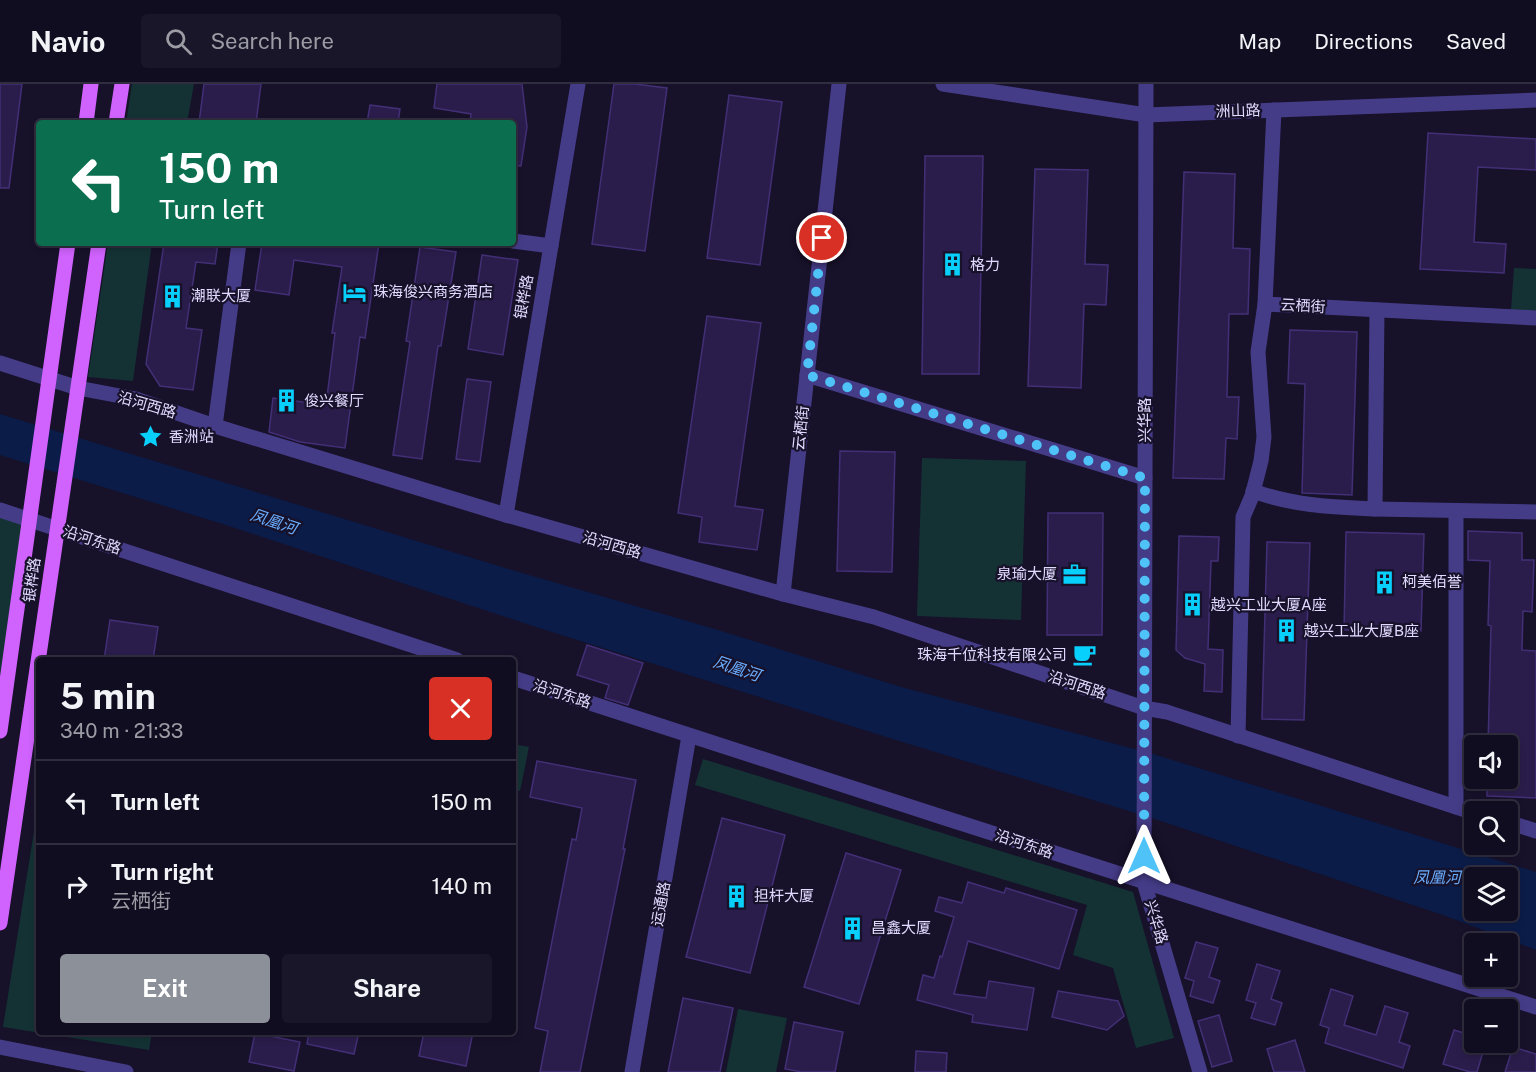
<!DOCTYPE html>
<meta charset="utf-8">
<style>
body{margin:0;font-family:"Public Sans","Noto Sans SC",sans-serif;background:#1a1629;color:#f1f3f6;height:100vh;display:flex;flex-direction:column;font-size:22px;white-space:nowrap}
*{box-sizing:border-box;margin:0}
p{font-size:20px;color:#9c9ca5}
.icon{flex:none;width:33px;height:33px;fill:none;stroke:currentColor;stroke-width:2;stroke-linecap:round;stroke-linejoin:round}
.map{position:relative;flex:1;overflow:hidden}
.sheet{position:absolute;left:36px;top:573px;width:480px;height:378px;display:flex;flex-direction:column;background:#110d20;border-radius:6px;box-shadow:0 3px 9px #0003,0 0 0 2px #302d3e}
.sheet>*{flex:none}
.banner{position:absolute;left:36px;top:36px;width:480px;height:126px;border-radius:6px;box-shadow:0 3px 9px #0003,0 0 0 2px #302d3e;background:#0b6e4f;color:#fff;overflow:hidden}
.controls{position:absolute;left:1464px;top:651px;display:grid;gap:12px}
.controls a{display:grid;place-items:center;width:54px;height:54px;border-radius:6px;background:#110d20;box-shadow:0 3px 9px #0003,0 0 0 2px #302d3e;font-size:30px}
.pin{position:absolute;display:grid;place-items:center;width:51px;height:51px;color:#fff;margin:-26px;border:3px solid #fff;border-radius:50%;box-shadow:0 2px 6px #0007}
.me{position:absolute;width:66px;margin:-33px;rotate:0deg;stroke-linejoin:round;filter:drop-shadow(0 0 4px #0008)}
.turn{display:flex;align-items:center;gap:21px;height:126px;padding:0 24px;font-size:27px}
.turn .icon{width:78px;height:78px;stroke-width:2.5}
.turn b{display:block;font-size:42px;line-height:51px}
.round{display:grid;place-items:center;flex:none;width:63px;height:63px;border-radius:6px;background:#1a1629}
.head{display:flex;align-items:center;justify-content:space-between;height:102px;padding:0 24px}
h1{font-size:36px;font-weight:700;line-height:45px}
.cta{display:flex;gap:12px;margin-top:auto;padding:12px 24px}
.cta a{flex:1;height:69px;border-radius:6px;background:#8c9099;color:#fff;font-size:24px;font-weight:700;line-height:69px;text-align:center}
.cta a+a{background:#1a1629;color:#f1f3f6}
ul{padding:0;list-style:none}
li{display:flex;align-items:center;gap:18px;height:84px;padding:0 24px;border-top:2px solid #302d3e}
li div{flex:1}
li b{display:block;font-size:22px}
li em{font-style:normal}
header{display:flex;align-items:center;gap:36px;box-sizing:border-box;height:84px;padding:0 30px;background:#110d20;border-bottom:2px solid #302d3e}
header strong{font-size:28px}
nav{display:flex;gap:33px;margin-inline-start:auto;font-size:21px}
.search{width:420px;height:54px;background:#1a1629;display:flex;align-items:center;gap:15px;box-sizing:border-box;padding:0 21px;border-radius:6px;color:#9c9ca5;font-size:22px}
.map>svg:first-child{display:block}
</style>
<header>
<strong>Navio</strong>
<div class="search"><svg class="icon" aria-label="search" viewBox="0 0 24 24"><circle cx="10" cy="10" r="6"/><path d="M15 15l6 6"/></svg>Search here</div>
<nav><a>Map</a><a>Directions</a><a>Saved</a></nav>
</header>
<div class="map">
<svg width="1536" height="988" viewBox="0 0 1536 988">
<rect width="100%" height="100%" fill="#17112a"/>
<!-- green -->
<g fill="#143234">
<polygon points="132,0 194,0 187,39 126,39"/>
<polygon points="108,159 152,159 133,297 88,293"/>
<polygon points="1514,184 1536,185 1536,227 1511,226"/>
<polygon points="922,374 1026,377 1021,536 917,532"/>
<polygon points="0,427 27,436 0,633"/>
<polygon points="513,660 529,663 520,707 513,705"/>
<polygon points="703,675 1133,808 1174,954 1136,964 1113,884 1073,871 1087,821 695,701"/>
<polygon points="37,728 39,728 39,948 152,948 149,966 3,943"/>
<polygon points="738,925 787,934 776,988 726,988"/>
</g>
<!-- water -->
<path fill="#0b1c48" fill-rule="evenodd" d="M0,330L512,486L718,546L901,603L1153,670L1536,788V866L1443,831L1152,734L896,656L536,543L229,442L0,371ZM1474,794H1508V826H1474Z"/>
<!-- building -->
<g fill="#2a1d4b" stroke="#432f76" stroke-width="1.5">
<polygon points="0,0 22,0 9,104 0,104"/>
<polygon points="204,0 261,0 256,39 199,39"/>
<polygon points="437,0 522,0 527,43 521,82 513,81 513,39 470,39 471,30 434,24"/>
<polygon points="614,0 635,0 667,4 645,167 592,160"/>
<polygon points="729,11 782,18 760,181 707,174"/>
<polygon points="370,21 400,25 398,39 367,39"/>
<polygon points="1428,49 1536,55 1536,86 1478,83 1474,158 1506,160 1504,189 1420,185"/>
<polygon points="925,72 983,72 979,290 922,290"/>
<polygon points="1035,85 1088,86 1085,180 1108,181 1106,221 1084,220 1081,304 1028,302"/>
<polygon points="1184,88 1235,90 1233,164 1250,165 1248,230 1229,230 1227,313 1239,313 1237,355 1226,354 1224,395 1173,394"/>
<polygon points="164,159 218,159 215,180 196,178 186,244 202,246 193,306 160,302 146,280"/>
<polygon points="262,159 379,159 365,254 360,253 345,364 300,358 269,348 273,314 326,321 335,249 332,249 342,183 294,176 289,211 255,206"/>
<polygon points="420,163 456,168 441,262 438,262 422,375 393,371 410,258 406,257"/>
<polygon points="482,171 518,176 503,271 468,265"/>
<polygon points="707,232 761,239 735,422 763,426 757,466 699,458 702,433 678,429"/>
<polygon points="1290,246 1357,248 1352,411 1302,409 1305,300 1288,299"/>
<polygon points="467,295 491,298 480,378 456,375"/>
<polygon points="840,367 895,368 892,488 837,487"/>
<polygon points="1048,429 1103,429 1102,551 1047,551"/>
<polygon points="1468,447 1522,449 1522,476 1534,476 1532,528 1523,527 1522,566 1536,567 1536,714 1487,712 1487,694 1508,694 1508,662 1488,662 1491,542 1488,541 1490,477 1468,476"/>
<polygon points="1346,448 1424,450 1421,547 1344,546"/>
<polygon points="1179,452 1219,453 1218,477 1211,477 1208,565 1223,566 1222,608 1204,607 1205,580 1185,574 1176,566"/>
<polygon points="1267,458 1310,459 1304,636 1262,635"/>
<polygon points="110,536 158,543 153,576 104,576"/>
<polygon points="587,561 643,579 628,621 605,614 609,601 577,591"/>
<polygon points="537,677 636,696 623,765 625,765 580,988 540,988 548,947 535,944 572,755 576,756 582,724 530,713"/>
<polygon points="722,734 785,751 750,889 686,873"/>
<polygon points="846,769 901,786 859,920 804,903"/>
<polygon points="968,798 1004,809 1006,804 1077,826 1059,885 968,857 954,910 986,914 989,897 1034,904 1027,946 972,938 973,931 917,916 923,891 934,894 940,872 942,873 954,833 935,827 939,813 962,819"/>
<polygon points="1196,858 1218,864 1209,893 1220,897 1213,919 1190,912 1194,897 1185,894"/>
<polygon points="1257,880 1280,887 1271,915 1282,919 1275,941 1251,934 1256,919 1246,916"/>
<polygon points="1331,905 1353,912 1344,941 1376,951 1385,922 1408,929 1399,958 1410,962 1403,984 1325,959 1329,944 1320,941"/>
<polygon points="1058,907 1118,917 1124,932 1107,946 1052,933"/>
<polygon points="683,914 733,924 720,988 668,988"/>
<polygon points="1219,931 1232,977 1212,983 1198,937"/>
<polygon points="794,938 843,948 835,988 802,988 785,985"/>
<polygon points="1454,946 1474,952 1474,958 1486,958 1477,988 1470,988 1443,980"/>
<polygon points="309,948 359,948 354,970 307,960"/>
<polygon points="424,948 473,948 466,982 419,972"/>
<polygon points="255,949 300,958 294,987 249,978"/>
<polygon points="1295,956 1305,988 1274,988 1267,965"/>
<polygon points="1513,963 1536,970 1536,988 1505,988"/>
<polygon points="916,967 947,969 946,988 915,988"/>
</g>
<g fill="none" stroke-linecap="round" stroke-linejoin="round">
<!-- minor -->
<g stroke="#453c88" stroke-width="15">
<polyline points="943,0 1146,31 1536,16"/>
<polyline points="1146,0 1144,798 1200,988"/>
<polyline points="1274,26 1265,220 1536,234"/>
<polyline points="513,157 551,162"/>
<polyline points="0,279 78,304 136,315 215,342 506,431 783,510 874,533 1144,624 1167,628 1474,729"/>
<polyline points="807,291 1145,394"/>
<polyline points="215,342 239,159"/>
<path d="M1253,407C1295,422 1331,423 1375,425L1377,226"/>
<polyline points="1375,425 1536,428"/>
<polyline points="0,426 457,576"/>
<polyline points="506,431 578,0"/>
<polyline points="783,510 839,0"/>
<polyline points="513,594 945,734 1536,923"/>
<polyline points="1238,652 1243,433 1252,412 1261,377 1264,353 1258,268 1265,220"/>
<polyline points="1456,723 1456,427"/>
<polyline points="1508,738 1536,747"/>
<polyline points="0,963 126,988"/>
<polyline points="632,988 689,652"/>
</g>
<!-- major -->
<g stroke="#d062fe" stroke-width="15">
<polyline points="86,39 91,0"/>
<polyline points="116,39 122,0"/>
<polyline points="0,647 68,159"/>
<polyline points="0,839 99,159"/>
</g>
</g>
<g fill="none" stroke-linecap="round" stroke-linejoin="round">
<!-- route -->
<polyline stroke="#4fc3f7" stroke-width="10" stroke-dasharray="0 18" points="822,154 807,291 1145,394 1144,772"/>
</g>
<!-- icons -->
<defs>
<symbol id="building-bare" viewBox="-9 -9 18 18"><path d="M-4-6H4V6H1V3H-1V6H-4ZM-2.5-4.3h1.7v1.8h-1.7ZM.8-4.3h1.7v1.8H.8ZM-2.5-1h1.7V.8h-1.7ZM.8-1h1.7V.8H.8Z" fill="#08d0fd" stroke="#17112a" stroke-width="2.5" paint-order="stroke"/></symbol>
<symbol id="hotel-bare" viewBox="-9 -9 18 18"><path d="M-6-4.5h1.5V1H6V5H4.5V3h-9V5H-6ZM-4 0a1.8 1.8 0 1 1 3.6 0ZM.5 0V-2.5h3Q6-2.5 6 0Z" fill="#08d0fd" stroke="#17112a" stroke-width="2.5" paint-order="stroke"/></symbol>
<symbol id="sight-bare" viewBox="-9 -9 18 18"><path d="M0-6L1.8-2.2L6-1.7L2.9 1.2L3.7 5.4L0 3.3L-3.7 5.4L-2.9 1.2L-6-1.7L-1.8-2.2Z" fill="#08d0fd" stroke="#17112a" stroke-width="2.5" paint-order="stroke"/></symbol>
<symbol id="office-bare" viewBox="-9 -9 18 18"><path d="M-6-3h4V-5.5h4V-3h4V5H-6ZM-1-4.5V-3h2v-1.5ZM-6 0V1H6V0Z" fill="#08d0fd" stroke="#17112a" stroke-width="2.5" paint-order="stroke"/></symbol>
<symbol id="cafe-bare" viewBox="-9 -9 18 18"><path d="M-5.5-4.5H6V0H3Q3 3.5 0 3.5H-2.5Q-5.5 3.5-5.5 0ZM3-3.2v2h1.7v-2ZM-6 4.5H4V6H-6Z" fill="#08d0fd" stroke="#17112a" stroke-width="2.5" paint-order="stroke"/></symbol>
</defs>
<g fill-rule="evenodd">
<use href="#building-bare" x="936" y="164" width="33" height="33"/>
<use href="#hotel-bare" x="338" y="192" width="33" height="33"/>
<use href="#building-bare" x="156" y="196" width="33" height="33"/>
<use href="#building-bare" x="270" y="300" width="33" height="33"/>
<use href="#sight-bare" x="134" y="336" width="33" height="33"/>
<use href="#office-bare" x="1058" y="474" width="33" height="33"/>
<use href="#building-bare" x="1368" y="482" width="33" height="33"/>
<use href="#building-bare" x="1176" y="504" width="33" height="33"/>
<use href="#building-bare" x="1270" y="530" width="33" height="33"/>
<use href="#cafe-bare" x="1068" y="554" width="33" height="33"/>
<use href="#building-bare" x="720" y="796" width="33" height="33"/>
<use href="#building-bare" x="836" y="828" width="33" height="33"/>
</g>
<g text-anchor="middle" stroke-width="4.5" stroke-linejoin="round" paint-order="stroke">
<!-- street labels -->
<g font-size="15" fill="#e1daff" stroke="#17112a">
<text transform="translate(1238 27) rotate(-2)" y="5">洲山路</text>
<text transform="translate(524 213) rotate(-80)" y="5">银桦路</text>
<text transform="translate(1303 222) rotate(3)" y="5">云栖街</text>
<text transform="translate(147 321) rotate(16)" y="5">沿河西路</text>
<text transform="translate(1145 336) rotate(-90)" y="5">兴华路</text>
<text transform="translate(801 344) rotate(-84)" y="5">云栖街</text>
<text transform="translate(92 456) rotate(18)" y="5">沿河东路</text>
<text transform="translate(612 461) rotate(16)" y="5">沿河西路</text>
<text transform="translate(32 496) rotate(-82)" y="5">银桦路</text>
<text transform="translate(1077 601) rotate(18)" y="5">沿河西路</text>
<text transform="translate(562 610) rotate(18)" y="5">沿河东路</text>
<text transform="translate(1024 760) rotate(18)" y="5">沿河东路</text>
<text transform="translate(661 820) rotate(-80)" y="5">运通路</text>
<text transform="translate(1156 838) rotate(73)" y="5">兴华路</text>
</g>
<!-- poi labels -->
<g font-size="15" fill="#e1daff" stroke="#17112a" text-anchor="start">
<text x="970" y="186">格力</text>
<text x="373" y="213">珠海俊兴商务酒店</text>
<text x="191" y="217">潮联大厦</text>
<text x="304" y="322">俊兴餐厅</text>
<text x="169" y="358">香洲站</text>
<text x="1057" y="495" text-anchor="end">泉瑜大厦</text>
<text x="1402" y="503">柯美佰誉</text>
<text x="1211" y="526">越兴工业大厦A座</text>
<text x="1304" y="552">越兴工业大厦B座</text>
<text x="1067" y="576" text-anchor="end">珠海千位科技有限公司</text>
<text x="754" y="817">担杆大厦</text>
<text x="871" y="849">昌鑫大厦</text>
</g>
<!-- water labels -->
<g font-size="16" font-style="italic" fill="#69adfe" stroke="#17112a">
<text transform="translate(274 437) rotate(18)" y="6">凤凰河</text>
<text transform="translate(737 584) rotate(18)" y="6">凤凰河</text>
<text x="1437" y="799">凤凰河</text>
</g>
</g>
</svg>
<div class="controls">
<a><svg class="icon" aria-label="sound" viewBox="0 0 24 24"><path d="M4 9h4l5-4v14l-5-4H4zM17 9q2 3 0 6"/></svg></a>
<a><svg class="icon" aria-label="search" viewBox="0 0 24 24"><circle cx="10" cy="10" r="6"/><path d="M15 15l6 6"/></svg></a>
<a><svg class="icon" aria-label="layers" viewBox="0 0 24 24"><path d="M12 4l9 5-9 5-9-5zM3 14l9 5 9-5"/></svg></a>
<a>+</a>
<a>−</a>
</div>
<div class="pin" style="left:822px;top:154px;background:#d93025"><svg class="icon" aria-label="arrive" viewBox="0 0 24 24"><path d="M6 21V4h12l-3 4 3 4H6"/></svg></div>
<svg class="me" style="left:1144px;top:772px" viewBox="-20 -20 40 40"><path d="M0-17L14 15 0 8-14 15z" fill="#4fc3f7" stroke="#fff" stroke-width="4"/></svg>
<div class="banner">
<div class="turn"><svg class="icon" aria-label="left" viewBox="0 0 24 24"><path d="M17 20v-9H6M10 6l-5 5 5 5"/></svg><div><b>150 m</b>Turn left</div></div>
</div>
<section class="sheet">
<div class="head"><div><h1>5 min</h1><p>340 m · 21:33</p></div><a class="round" style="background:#d93025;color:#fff"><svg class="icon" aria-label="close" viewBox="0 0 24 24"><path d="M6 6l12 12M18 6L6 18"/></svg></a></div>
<ul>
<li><svg class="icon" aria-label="left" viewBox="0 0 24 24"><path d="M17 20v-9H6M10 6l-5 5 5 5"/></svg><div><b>Turn left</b></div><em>150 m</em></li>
<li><svg class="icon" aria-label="right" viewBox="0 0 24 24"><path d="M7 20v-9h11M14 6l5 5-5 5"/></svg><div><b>Turn right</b><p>云栖街</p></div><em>140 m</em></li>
</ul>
<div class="cta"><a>Exit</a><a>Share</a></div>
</section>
</div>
